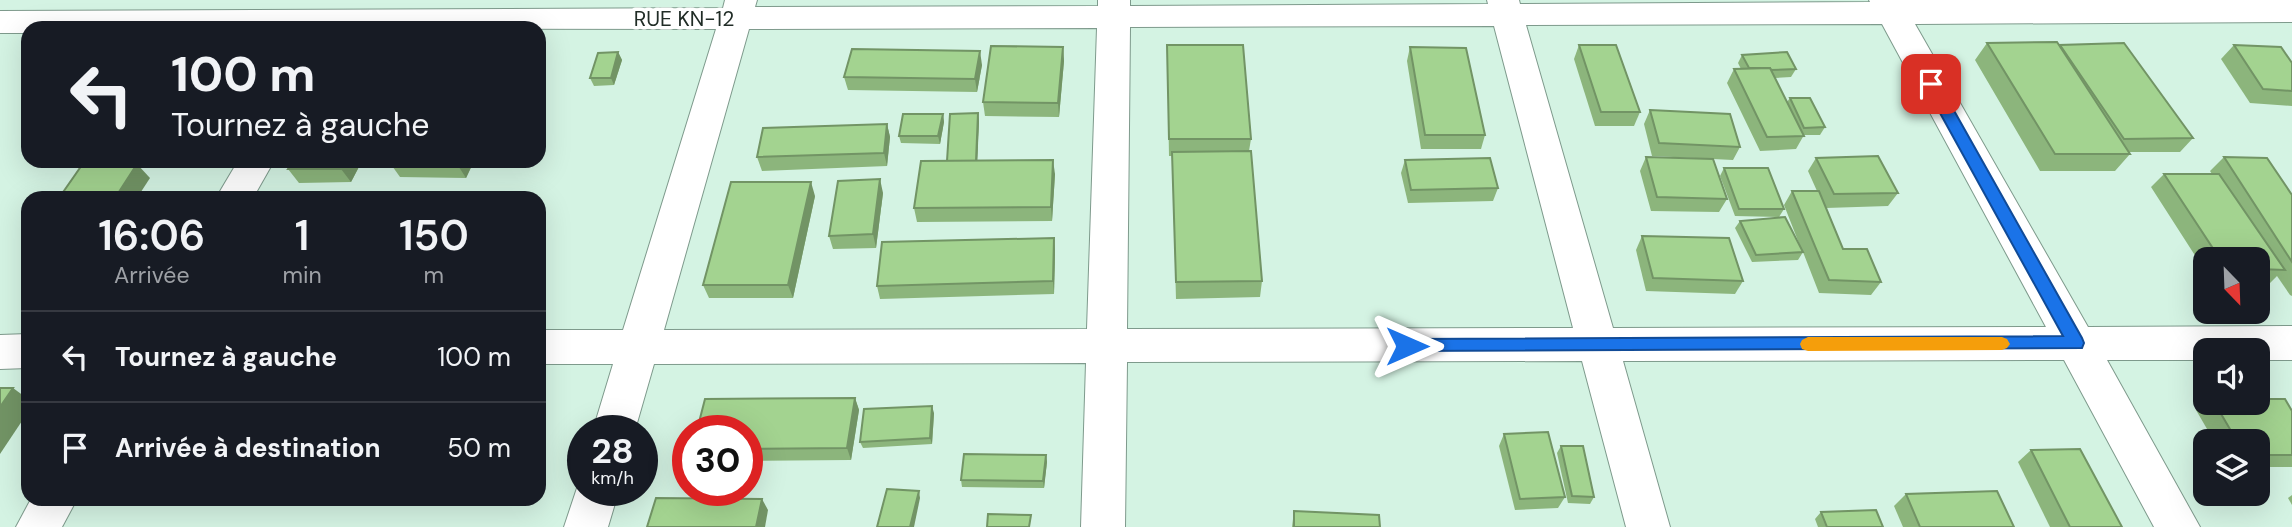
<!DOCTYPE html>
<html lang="fr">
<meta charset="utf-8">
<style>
body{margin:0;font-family:"DM Sans",sans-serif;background:#242831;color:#f1f3f6;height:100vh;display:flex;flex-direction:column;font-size:26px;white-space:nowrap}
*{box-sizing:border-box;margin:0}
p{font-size:23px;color:#9ea1a6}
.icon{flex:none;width:38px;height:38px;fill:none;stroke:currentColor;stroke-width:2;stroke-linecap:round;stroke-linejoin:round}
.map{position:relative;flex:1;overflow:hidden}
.panel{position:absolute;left:21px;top:191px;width:525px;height:315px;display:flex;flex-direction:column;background:#171b24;border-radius:21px;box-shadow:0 7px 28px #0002}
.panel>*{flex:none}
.hud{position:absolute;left:21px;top:21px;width:525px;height:147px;border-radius:21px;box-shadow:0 7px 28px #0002;background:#171b24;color:#f1f3f6;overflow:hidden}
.needle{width:46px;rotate:157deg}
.controls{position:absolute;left:2193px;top:247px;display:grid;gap:14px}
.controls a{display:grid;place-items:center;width:77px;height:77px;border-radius:14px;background:#171b24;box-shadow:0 7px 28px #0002;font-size:35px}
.speed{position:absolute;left:567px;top:415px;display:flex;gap:14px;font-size:35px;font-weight:700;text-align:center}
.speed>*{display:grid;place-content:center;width:91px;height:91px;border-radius:50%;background:#171b24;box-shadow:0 7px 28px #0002;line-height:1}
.speed small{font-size:18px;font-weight:400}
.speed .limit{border:10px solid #d22;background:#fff;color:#111}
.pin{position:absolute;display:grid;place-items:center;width:60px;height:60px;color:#fff;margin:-30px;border-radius:14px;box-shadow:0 4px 10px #0006}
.me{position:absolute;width:77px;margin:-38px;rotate:90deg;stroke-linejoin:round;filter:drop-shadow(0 0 5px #0008)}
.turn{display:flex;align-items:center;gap:24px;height:147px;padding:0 35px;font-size:32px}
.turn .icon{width:91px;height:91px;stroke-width:2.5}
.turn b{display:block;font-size:49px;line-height:60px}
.eta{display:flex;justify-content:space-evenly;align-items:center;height:119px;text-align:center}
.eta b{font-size:42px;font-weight:600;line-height:49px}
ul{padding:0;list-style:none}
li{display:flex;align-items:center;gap:21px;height:91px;padding:0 35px;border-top:2px solid #363941}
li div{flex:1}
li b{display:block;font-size:26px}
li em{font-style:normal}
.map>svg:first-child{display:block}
</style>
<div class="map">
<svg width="2292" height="527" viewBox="0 0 2292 527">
<rect width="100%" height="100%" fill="#d4f3e3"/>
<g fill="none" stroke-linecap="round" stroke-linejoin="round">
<defs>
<g id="street">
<path d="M725,0H757L755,7L1098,6V0H1130V6L1488,4L1487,0H1519L1520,4L1870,2L1869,0H2292V22L1915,24L2088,327L2292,326V360H2258V350H2205V360H2107L2200,527H2154L2064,360L1623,361L1670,527H1626L1582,361L1127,362L1125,527H1081L1086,363L654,364L635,430H593L613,364H539V330H623L716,29L28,28V33H0V11L723,8ZM1882,24L2046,327L1613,328L1526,25ZM1494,26L1573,328L1127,329L1130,27ZM1097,28L1087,329L664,330L749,29Z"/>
<polygon points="238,161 274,161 253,198 216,198"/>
<polygon points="28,334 28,368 0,369 0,335"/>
<polygon points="581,476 583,490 619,490 608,527 564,527"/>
<polygon points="31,499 77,499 62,527 16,527"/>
</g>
</defs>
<!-- street casing -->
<use href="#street" stroke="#7e9a8c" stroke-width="2"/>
<!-- street -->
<use href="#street" fill="#fff" fill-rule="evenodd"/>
</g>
<!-- wall -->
<g fill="#8cb57c">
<polygon points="1987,43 2059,46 2060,45 2193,138 2180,152 2129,152 2130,154 2115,171 2040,171 1975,60"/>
<polygon points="1167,45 1251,139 1249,151 1262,281 1260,297 1176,299 1172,156 1169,156"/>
<polygon points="1579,45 1640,112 1634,126 1595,126 1574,59"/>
<polygon points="2234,45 2292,63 2292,106 2250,103 2221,59"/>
<polygon points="1063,47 1064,61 1059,117 985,116 983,102"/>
<polygon points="1410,47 1485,135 1481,149 1421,149 1407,61"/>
<polygon points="618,52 622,60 614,85 594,86 590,78"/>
<polygon points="1742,55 1796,69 1791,77 1775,78 1787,102 1790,98 1825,127 1820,135 1804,135 1796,149 1760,151 1727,83 1734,69 1741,69 1738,63"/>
<polygon points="982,65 977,92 848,90 844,77"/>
<polygon points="1650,110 1740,147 1733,160 1713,159 1727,199 1719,212 1651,211 1640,171 1646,157 1696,158 1652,156 1644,124"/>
<polygon points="978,113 979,121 977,161 1055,174 1052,221 917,222 914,208 947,161"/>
<polygon points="943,114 944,122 940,144 901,143 899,136"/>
<polygon points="887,124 890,137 887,166 762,171 757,157"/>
<polygon points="2224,157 2292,195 2292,296 2290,295 2277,276 2270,283 2258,283 2258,259 2205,259 2205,271 2151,187 2164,174 2212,174 2210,171"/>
<polygon points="1816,158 1898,193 1888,206 1826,208 1843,249 1881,282 1871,295 1819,293 1803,252 1798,260 1752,262 1735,228 1740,221 1802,251 1784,205 1792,191 1817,191 1808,171"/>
<polygon points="1405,160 1498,188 1493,201 1408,203 1401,173"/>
<polygon points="362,161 351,182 299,183 288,169"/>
<polygon points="392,161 474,161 466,178 400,177 390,163"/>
<polygon points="1724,168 1784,209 1779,217 1735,216 1720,176"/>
<polygon points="883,193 876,248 833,249 829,236"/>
<polygon points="815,196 793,298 709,298 703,285"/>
<polygon points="1642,236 1743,281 1735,294 1646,291 1636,250"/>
<polygon points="1054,238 1055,251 1054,294 880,299 877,286"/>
<polygon points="855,398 859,410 851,460 747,461 747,430"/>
<polygon points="2206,402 2258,402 2292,409 2292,467 2258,467 2258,441 2214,441 2196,410"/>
<polygon points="934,413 932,444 863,448 860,442"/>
<polygon points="1504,434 1565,497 1558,508 1515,510 1499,446"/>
<polygon points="1561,446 1594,497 1590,504 1568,503 1557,453"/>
<polygon points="2031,450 2122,527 2050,527 2018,462"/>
<polygon points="1046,455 1047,462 1044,488 962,487 961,480"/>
<polygon points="1906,494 2014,527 1903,527 1894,506"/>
<polygon points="2292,495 2292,505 2288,498"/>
<polygon points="1294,511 1380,527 1292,527"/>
<polygon points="1821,512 1883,527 1818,527 1815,519"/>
</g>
<!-- shaded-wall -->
<g fill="#729465">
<polygon points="1063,47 1064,61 1059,117 1058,103"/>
<polygon points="980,51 982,65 977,92 975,79"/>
<polygon points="618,52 622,60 614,85 611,78"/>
<polygon points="978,113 979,121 977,169 976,162"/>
<polygon points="943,114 944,122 940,144 938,136"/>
<polygon points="887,124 890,137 887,166 884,153"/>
<polygon points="1053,160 1055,174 1052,221 1051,207"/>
<polygon points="345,161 362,161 351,182 341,169"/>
<polygon points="458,161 474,161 466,178 457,164"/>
<polygon points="137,164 150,178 137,198 115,198"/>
<polygon points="880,179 883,193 876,248 873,234"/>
<polygon points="811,182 815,196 793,298 788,285"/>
<polygon points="1054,238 1055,251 1054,294 1053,281"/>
<polygon points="13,388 28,399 28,412 0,454 0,407"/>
<polygon points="855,398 859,410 851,460 847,448"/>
<polygon points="932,406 934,413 932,444 930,438"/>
<polygon points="1046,455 1047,462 1044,488 1043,481"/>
<polygon points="919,491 920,498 914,527 910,527"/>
<polygon points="762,499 768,510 765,527 756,527"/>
</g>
<!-- building -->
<g fill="#a3d390" stroke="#729465" stroke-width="2">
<polygon points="2057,42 2130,154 2055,154 1987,43"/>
<polygon points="2124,43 2193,138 2124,139 2060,45"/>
<polygon points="1167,45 1243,45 1251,139 1169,139"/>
<polygon points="1579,45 1616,45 1640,112 1601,112"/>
<polygon points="2234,45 2281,47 2292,63 2292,91 2263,89"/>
<polygon points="991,46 1063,47 1058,103 983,102"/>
<polygon points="1410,47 1466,48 1485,135 1425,135"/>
<polygon points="852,49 980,51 975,79 844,77"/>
<polygon points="618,52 611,78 590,78 598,53"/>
<polygon points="1787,52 1796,69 1771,70 1770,68 1749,68 1742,55"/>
<polygon points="1770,68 1804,136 1767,137 1734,69"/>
<polygon points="1790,98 1810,98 1825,127 1804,128"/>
<polygon points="1650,110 1730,114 1740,147 1659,143"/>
<polygon points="978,113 976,161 947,161 950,114"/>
<polygon points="903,114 943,114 938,136 899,136"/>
<polygon points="887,124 884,153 757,157 763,128"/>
<polygon points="1251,151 1262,281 1176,282 1172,152"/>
<polygon points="1878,156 1898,193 1834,194 1816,158"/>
<polygon points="1646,157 1713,159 1727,199 1657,197"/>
<polygon points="2224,157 2267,158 2292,195 2292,262"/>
<polygon points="1490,158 1498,188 1411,190 1405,160"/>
<polygon points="1053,160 1051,207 914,208 921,161"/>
<polygon points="293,161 345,161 341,169 288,169"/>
<polygon points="392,161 458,161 457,164 390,163"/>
<polygon points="137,164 115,198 59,198 82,165"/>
<polygon points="1724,168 1768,168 1784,209 1739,209"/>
<polygon points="2164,174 2219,174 2285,270 2258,269 2258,259 2220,259"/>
<polygon points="880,179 873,234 829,236 838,181"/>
<polygon points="731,182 811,182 788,285 703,285"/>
<polygon points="1792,191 1819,191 1843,249 1867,249 1881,282 1829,280"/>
<polygon points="1785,217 1803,252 1756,255 1740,221"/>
<polygon points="1642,236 1729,238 1743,281 1653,278"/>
<polygon points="1054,238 1053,281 877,286 882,242"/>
<polygon points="0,388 13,388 0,407"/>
<polygon points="855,398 847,448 747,449 747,430 697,430 705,399"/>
<polygon points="2258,399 2285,399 2292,411 2292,455 2258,455 2258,441 2237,441 2214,402 2258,402"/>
<polygon points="932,406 930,438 860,442 864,409"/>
<polygon points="1548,432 1565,497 1520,499 1504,434"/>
<polygon points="1561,446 1583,446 1594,497 1572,496"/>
<polygon points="2080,449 2122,527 2070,527 2031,450"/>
<polygon points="964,454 1046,455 1043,481 961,480"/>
<polygon points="887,489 919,491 910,527 877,527"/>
<polygon points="1997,491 2014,527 1920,527 1906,494"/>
<polygon points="656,498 762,499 756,527 647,527"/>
<polygon points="1876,510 1883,527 1827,527 1821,512"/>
<polygon points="1294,511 1379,515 1380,527 1294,527"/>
<polygon points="988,514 1031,515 1029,527 987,527"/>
</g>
<!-- route -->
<polygon fill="#1a73e8" stroke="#114b97" stroke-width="2" points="1931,79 1939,84 2082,338 2084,343 2082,348 1401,351 1398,346 1401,341 1407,339 2063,336 1924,84"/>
<!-- slow -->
<polygon fill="#f59e0b" points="1808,337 2002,337 2007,339 2010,344 2007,348 2002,350 1808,351 1802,349 1800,344 1802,340"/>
<g text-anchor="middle" stroke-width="7" stroke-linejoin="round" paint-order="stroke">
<!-- street labels -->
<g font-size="21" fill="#202c26" stroke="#fff">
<text x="684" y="26">RUE KN-12</text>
</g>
</g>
</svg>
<div class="controls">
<a><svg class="needle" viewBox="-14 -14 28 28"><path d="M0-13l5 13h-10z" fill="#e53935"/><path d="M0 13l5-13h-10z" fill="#9ea1a6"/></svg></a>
<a><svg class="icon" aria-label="sound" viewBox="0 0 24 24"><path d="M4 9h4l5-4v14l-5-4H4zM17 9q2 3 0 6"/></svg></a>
<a><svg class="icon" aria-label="layers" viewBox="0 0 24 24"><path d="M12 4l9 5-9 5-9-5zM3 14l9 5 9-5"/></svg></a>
</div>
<div class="speed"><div>28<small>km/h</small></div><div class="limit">30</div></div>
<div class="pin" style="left:1931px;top:84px;background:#d93025"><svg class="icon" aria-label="arrive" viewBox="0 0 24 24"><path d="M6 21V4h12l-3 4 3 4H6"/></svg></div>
<svg class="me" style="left:1407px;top:346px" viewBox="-20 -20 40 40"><path d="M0-17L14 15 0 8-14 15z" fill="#1a73e8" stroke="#fff" stroke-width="4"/></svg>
<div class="hud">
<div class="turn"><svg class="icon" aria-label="left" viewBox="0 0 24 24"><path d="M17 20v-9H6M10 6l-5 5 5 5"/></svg><div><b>100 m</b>Tournez à gauche</div></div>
</div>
<section class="panel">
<div class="eta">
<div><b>16:06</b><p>Arrivée</p></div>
<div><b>1</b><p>min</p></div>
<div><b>150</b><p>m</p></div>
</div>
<ul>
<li><svg class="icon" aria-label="left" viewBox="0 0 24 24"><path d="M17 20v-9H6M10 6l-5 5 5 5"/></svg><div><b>Tournez à gauche</b></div><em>100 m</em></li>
<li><svg class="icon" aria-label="arrive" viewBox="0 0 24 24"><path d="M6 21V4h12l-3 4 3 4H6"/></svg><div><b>Arrivée à destination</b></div><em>50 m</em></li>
</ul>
</section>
</div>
